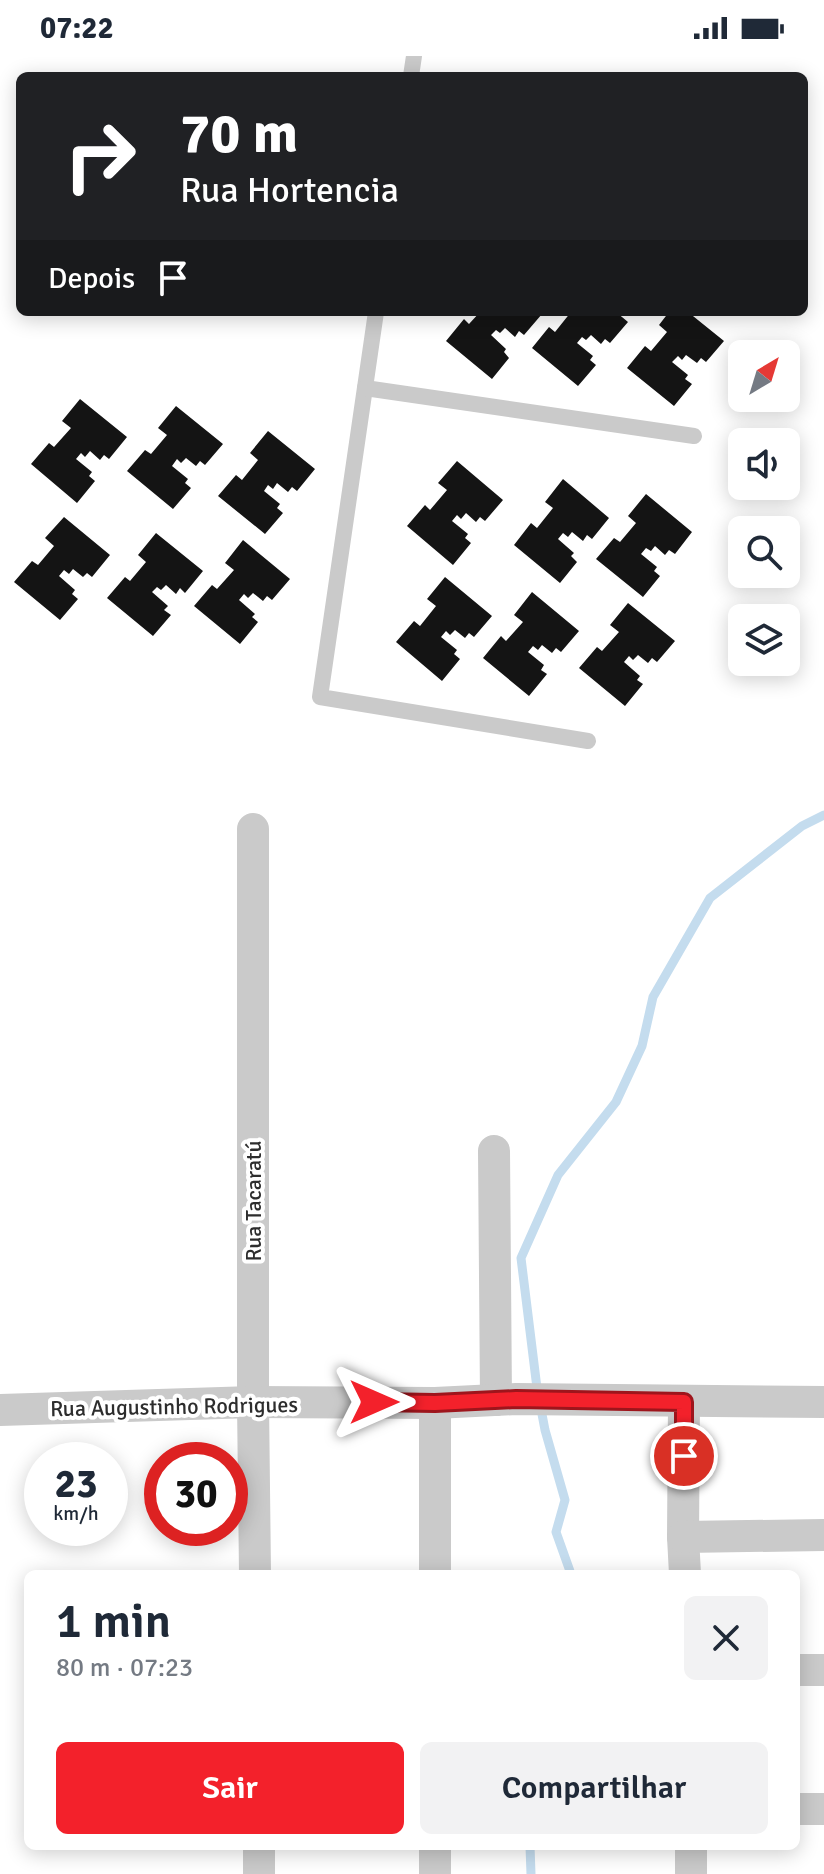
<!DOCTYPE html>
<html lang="pt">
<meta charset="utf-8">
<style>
body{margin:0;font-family:Signika,sans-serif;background:#f2f2f3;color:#1f2937;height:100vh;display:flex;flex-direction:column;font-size:30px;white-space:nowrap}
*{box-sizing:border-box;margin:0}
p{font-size:26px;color:#747a83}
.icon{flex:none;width:44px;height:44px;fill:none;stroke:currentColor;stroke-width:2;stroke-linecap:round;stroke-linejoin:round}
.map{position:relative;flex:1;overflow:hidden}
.sheet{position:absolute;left:24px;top:1514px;width:776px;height:280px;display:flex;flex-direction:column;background:#fff;border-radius:12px;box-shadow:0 4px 20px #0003}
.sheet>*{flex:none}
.top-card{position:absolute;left:16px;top:16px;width:792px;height:244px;border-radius:12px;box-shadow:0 4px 20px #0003;background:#202124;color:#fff;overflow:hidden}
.needle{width:52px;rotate:38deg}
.buttons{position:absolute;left:728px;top:284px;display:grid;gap:16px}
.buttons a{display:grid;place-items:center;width:72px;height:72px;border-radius:12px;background:#fff;box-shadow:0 4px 20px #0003;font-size:40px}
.speed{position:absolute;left:24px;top:1386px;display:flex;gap:16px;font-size:40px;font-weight:700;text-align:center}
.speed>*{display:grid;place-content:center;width:104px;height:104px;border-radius:50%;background:#fff;box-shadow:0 4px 20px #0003;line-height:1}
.speed small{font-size:20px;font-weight:400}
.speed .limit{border:12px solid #d22;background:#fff;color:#111}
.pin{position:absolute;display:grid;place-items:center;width:68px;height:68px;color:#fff;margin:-34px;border:4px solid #fff;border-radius:50%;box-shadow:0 2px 8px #0007}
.me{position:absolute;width:88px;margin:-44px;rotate:90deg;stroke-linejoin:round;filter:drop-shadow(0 0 6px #0008)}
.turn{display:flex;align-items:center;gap:28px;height:168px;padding:0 32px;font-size:36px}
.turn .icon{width:104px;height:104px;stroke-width:2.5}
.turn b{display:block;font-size:56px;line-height:68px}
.then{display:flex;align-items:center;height:76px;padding:0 32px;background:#0003;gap:16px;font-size:30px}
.round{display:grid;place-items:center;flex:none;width:84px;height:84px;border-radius:12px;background:#f2f2f3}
.head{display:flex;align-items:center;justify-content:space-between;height:136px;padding:0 32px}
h1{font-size:48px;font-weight:600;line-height:60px}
.primary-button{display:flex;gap:16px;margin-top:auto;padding:16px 32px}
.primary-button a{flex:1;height:92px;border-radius:12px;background:#f3212b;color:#fff;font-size:32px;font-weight:600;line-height:92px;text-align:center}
.primary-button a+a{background:#f2f2f3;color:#1f2937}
.status{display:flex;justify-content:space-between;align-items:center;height:56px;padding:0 40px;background:#fff;direction:ltr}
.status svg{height:22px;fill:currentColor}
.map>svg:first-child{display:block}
</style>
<div class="status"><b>07:22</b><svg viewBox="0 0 49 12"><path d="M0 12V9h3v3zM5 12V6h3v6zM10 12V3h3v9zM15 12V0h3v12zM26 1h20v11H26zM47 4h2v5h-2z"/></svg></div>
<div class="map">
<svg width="824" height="1818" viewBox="0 0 824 1818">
<rect width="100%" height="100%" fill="#fff"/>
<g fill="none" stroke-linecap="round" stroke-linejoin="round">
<!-- stream -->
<g stroke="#c4dcee" stroke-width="9">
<polyline points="571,1518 556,1476 565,1444 545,1374 537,1332 521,1202 558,1119 616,1046 642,990 653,941 710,842 802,770 824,759"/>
<polyline points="530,1790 531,1818"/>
</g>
</g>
<!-- building -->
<g fill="#141414">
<polygon points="480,256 539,256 542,258 524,279 519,275 515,281 505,272 500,277 496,274 491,279 506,293 504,296 509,302 492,323 446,285 464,263 469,268"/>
<polygon points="571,256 616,256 628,266 610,287 605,283 601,288 591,279 586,284 582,281 577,287 593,300 590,304 596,309 578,330 532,292 549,271 555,276"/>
<polygon points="669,256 688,256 724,285 706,306 701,302 697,307 686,299 682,304 678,300 672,306 688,319 685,323 692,328 674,350 627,312 645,290 651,295 667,276 659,269"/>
<polygon points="80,343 127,381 109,403 104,399 100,404 90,395 85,401 81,397 76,403 92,416 89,420 95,425 77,447 31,408 49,387 54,391 71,372 62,365"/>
<polygon points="176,350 223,388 205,409 200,405 196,410 186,402 181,407 177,403 172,410 188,423 185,427 191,432 173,453 127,415 145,394 151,398 167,379 158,372"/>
<polygon points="268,375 315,413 297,435 292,431 288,436 277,427 273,433 268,429 264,435 280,448 277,452 283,457 265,478 218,440 236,419 242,424 258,404 250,397"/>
<polygon points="457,405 503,444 485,465 480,461 476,466 466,457 461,463 457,459 452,465 468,478 465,482 471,487 453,509 407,470 425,449 430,454 447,434 438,427"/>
<polygon points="563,423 609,462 592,483 587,479 583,485 572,476 568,481 563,477 558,483 574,497 571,500 577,506 560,527 514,489 531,467 537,472 553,452 545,446"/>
<polygon points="646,438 692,476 675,498 669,494 665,499 655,490 651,495 646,492 641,498 657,511 654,515 660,520 643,541 596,503 614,482 620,486 636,467 628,460"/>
<polygon points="64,461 110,499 92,521 87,517 83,521 73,513 69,518 64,514 59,520 75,534 72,538 78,543 60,564 14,526 32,505 38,509 54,490 45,482"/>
<polygon points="156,477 203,515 185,537 180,532 176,538 166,529 161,534 157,531 152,536 168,550 164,554 171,559 153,580 107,542 125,521 130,525 146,506 138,499"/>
<polygon points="243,484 290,523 272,544 267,540 263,545 253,537 248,542 244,538 239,544 255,558 252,561 258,566 240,588 194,550 212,529 217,533 234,514 225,507"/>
<polygon points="445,521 492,560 474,581 469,577 465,582 455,574 450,579 446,575 441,581 457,594 454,598 460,603 442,625 396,586 414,565 420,570 436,550 427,543"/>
<polygon points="532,536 579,575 561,596 556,592 552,597 542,589 538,594 533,590 528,596 544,609 541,614 547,618 529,640 483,602 501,580 506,585 523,566 514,559"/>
<polygon points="628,547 675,585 657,606 652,602 648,607 638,599 633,604 629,600 624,606 640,620 637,624 643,628 625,650 579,612 597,591 602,595 619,576 610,569"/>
</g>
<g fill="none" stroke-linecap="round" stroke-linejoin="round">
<!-- service -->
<g stroke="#cacaca" stroke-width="16">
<polyline points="411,20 414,0"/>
<polyline points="376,256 320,641 588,685"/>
<polyline points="365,332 694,380"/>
</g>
<!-- minor -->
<g stroke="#cacaca" stroke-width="32">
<polyline points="253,773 253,1346 255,1518"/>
<polyline points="494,1095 496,1344"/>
<polyline points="684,1346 683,1481 685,1518"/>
<polyline points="435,1347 435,1518"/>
<polyline points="0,1354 253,1346 435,1347 516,1343 824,1346"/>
<polyline points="683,1481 824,1479"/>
<polyline points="796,1614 824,1614"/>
<polyline points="796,1753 824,1753"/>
<polyline points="259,1790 259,1818"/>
<polyline points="435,1790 435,1818"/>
<polyline points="691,1790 691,1818"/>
</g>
</g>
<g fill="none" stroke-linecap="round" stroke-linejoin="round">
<defs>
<polyline id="route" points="374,1346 435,1347 516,1343 684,1346 684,1400"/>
</defs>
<!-- route casing -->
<use href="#route" stroke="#9e151c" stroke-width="20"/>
<!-- route -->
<use href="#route" stroke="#f3212b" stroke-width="14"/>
</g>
<g text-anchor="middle" stroke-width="8" stroke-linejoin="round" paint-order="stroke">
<!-- street labels -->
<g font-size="22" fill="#2d2d2d" stroke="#fff">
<text transform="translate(253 1145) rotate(-90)" y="8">Rua Tacaratú</text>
<text transform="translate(174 1350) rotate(-1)" y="8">Rua Augustinho Rodrigues</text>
</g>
</g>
</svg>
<div class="buttons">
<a><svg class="needle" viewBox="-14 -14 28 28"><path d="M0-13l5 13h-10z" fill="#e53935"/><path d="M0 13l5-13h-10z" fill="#747a83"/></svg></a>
<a><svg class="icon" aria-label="sound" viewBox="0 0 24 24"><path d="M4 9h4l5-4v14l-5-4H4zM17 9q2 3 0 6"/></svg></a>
<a><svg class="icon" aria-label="search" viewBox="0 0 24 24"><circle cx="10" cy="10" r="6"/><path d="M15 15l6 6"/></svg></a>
<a><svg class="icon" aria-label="layers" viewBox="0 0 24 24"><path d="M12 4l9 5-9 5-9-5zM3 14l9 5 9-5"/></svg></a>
</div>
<div class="speed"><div>23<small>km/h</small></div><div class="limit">30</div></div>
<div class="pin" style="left:684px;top:1400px;background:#d93025"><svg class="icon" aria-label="arrive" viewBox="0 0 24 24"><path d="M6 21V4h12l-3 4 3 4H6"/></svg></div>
<svg class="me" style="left:374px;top:1346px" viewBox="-20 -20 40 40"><path d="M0-17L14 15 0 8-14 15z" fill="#f3212b" stroke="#fff" stroke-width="4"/></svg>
<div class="top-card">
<div class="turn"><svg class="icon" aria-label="right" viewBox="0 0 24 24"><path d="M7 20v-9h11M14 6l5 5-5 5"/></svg><div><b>70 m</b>Rua Hortencia</div></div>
<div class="then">Depois<svg class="icon" aria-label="arrive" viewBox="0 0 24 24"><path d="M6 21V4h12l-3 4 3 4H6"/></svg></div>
</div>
<section class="sheet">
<div class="head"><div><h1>1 min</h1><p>80 m · 07:23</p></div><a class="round"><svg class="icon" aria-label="close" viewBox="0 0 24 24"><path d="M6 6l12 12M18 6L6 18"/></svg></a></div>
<div class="primary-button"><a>Sair</a><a>Compartilhar</a></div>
</section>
</div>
